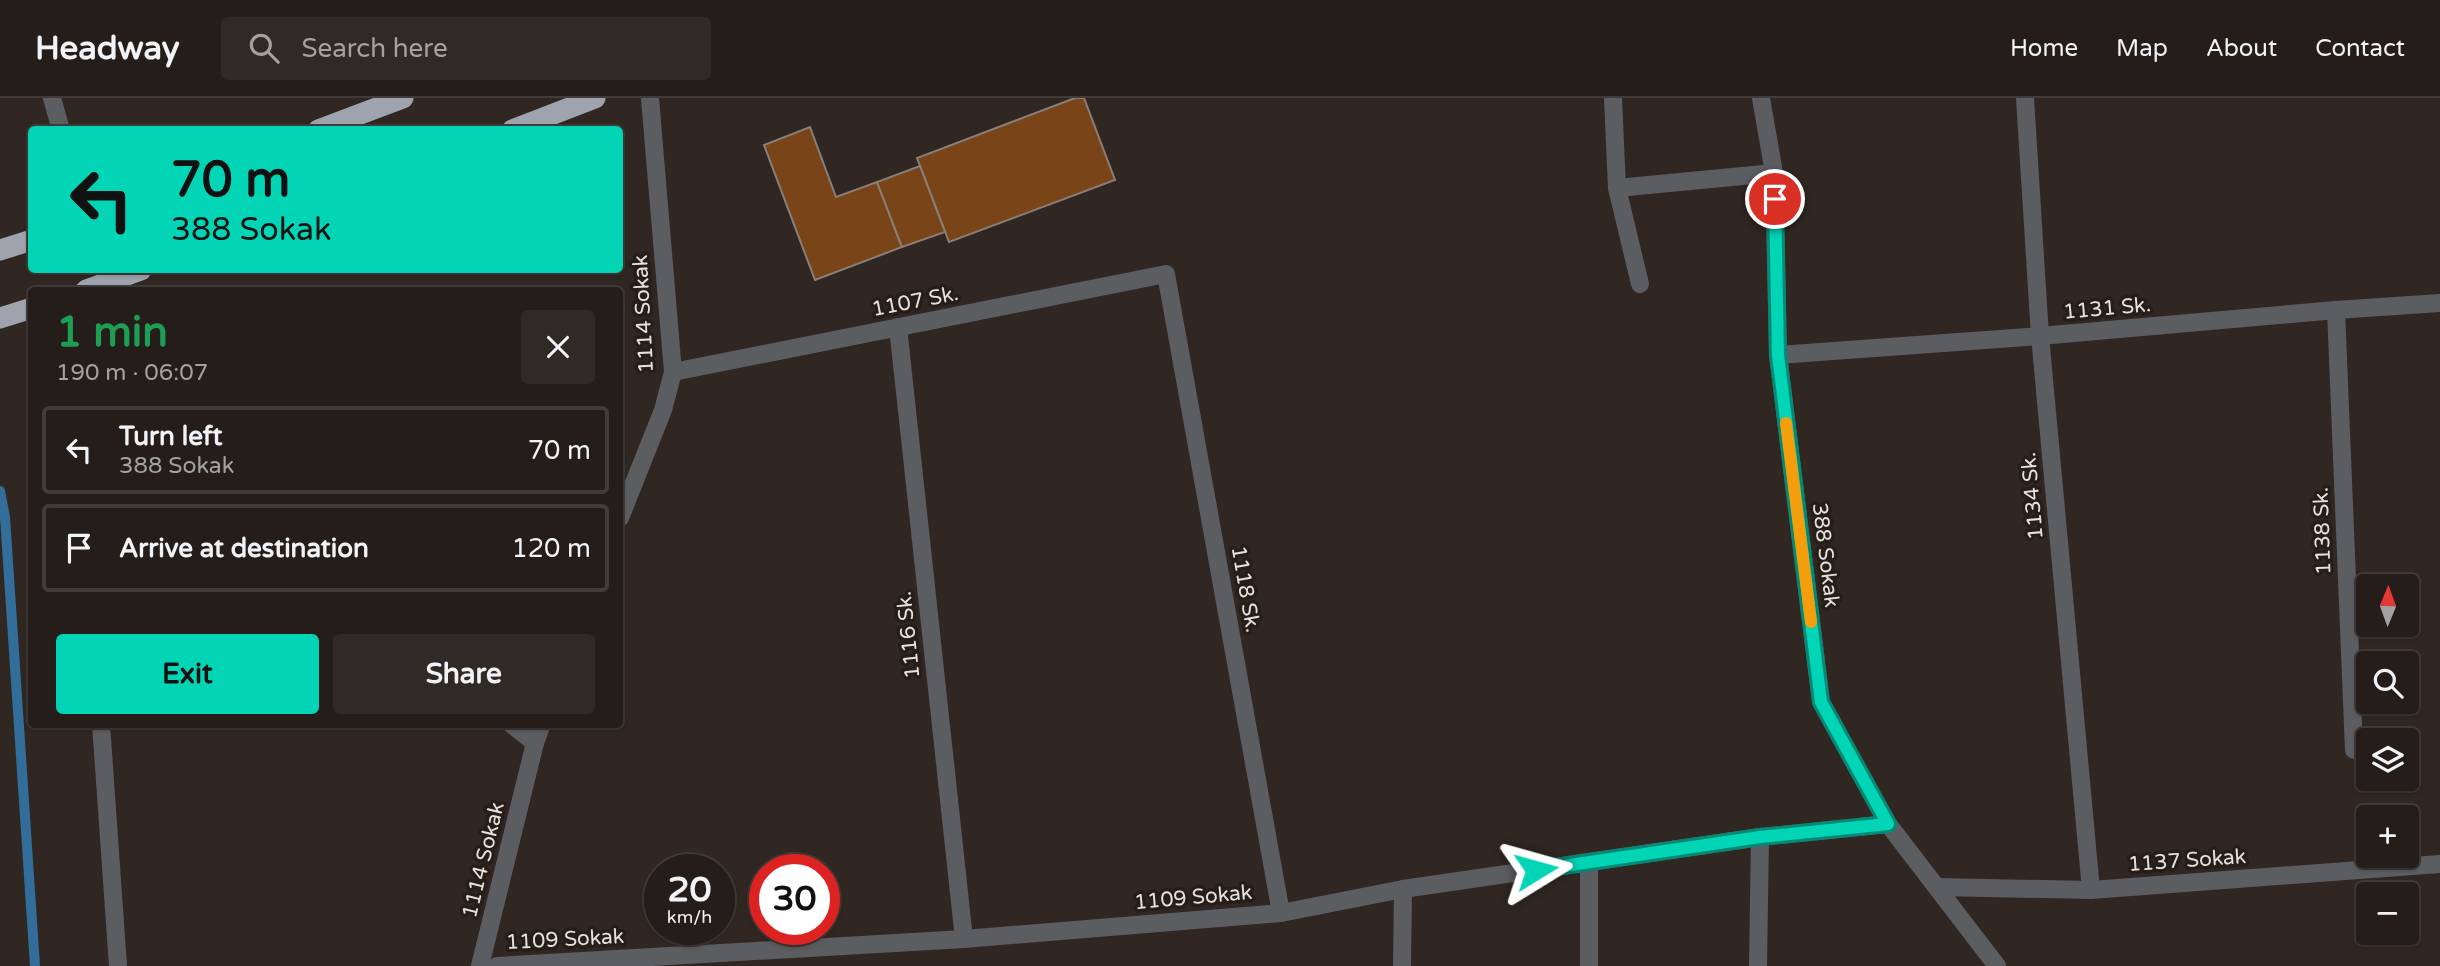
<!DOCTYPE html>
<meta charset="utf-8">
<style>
body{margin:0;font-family:"Varela Round",sans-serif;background:#302a27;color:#f1f3f6;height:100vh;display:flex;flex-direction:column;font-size:26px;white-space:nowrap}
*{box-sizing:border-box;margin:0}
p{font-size:23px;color:#a3a2a2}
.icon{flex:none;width:38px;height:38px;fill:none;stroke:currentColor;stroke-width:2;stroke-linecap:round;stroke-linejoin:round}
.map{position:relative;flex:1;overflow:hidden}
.details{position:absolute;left:28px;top:189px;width:595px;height:441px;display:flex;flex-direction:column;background:#241d1a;border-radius:7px;box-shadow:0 2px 5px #0004,0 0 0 2px #413b39}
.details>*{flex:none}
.guide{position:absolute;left:28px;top:28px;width:595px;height:147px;border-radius:7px;box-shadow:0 2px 5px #0004,0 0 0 2px #413b39;background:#02d5b6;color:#111;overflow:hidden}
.needle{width:46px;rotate:1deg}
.fabs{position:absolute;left:2356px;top:476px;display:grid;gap:14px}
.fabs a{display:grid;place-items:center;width:63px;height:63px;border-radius:7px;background:#241d1a;box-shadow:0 2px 5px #0004,0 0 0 2px #413b39;font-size:35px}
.speed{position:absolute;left:644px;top:756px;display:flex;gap:14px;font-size:35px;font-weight:700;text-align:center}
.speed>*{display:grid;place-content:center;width:91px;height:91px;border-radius:50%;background:#241d1a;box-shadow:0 2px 5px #0004,0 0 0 2px #413b39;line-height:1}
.speed small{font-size:18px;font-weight:400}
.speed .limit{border:10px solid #d22;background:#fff;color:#111}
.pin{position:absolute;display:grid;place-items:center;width:60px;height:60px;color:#fff;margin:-30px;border:4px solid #fff;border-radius:50%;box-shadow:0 2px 7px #0007}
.me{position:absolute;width:77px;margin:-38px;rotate:82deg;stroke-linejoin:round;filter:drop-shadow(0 0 5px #0008)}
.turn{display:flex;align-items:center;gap:24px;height:147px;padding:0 28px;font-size:32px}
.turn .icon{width:91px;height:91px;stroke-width:2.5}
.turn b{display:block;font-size:49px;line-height:60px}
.round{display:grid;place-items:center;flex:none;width:74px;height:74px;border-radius:7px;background:#302a27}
.overview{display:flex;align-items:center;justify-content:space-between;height:119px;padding:0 28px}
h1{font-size:42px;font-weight:700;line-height:52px;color:#1e9e55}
.action{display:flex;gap:14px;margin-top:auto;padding:14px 28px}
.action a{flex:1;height:80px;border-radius:7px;background:#02d5b6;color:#111;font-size:28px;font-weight:700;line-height:80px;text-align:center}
.action a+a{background:#302a27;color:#f1f3f6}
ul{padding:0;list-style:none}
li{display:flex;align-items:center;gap:21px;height:88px;margin:0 14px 10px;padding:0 14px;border:4px solid #413b39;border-radius:7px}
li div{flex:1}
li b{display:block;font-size:26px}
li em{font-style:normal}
header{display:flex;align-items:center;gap:42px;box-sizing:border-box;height:98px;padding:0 35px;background:#241d1a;border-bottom:2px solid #413b39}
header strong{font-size:33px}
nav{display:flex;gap:38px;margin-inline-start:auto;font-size:24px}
.search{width:490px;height:63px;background:#302a27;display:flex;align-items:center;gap:18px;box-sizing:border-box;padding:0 24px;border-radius:7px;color:#a3a2a2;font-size:26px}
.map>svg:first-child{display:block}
</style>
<header>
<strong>Headway</strong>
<div class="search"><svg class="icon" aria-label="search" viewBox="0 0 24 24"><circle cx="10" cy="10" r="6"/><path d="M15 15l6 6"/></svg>Search here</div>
<nav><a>Home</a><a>Map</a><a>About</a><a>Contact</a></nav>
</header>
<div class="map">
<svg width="2440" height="868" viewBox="0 0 2440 868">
<rect width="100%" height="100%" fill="#302722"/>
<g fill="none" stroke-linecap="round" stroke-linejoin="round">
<!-- stream -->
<polyline stroke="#336e9a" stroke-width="10" points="0,393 5,419 35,868"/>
</g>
<!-- building -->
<g fill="#794417" stroke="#897f78" stroke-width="2">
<polygon points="1075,0 1084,0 1115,82 949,144 917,60"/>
<polygon points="810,29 836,99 877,84 902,149 815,182 764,47"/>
<polygon points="920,68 945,134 902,149 877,84"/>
</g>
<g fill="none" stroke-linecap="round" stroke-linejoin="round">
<!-- street -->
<g stroke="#5b5d61" stroke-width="18">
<polyline points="52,0 61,32"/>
<polyline points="1613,0 1617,90 1640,186"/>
<polyline points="1761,0 1774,75 1778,257 1821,604 1888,726 1997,868"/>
<polyline points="2025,0 2040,238 2091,792"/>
<polyline points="1617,90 1774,75"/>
<polyline points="2336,212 2354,652"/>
<polyline points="898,229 964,841"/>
<polyline points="1778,257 2040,238 2336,212 2440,205"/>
<polyline points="673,274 1166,176 1281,815"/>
<polyline points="620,420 663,312 673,274 650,0"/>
<polyline points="101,626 118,868"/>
<polyline points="511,626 535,645"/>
<polyline points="1937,789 2091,792 2440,766"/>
<polyline points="480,868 535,645 542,626"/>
<polyline points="497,868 964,841 1281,815 1403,791 1760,739 1888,726"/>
<polyline points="1402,868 1403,791"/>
<polyline points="1589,868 1589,764"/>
<polyline points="1758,868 1760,739"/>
</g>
<!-- highway -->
<g stroke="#9fa3ae" stroke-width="21">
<polyline points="318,32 403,0"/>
<polyline points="512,32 595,0"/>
<polyline points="0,152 32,142"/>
<polyline points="86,192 141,172"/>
<polyline points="0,220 32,210"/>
</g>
</g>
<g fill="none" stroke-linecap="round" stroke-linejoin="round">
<defs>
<polyline id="route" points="1536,772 1760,739 1888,726 1821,604 1778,257 1775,101"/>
</defs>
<!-- route casing -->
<use href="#route" stroke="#018a76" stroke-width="18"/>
<!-- route -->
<use href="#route" stroke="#02d5b6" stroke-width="12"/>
<!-- slow -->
<polyline stroke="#f59e0b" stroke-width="12" points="1786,325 1811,524"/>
</g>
<g text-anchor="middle" stroke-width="7" stroke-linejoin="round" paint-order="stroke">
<!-- street labels -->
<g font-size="21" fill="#e7e1de" stroke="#261e18">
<text transform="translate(915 203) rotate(-11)" y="7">1107 Sk.</text>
<text transform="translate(2107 210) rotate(-5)" y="7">1131 Sk.</text>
<text transform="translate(643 216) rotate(-93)" y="7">1114 Sokak</text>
<text transform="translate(2032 398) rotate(-95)" y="7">1134 Sk.</text>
<text transform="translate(2322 433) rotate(-92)" y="7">1138 Sk.</text>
<text transform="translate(1826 457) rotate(83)" y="7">388 Sokak</text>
<text transform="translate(1246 491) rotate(80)" y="7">1118 Sk.</text>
<text transform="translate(908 537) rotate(-96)" y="7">1116 Sk.</text>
<text transform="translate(483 762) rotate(-76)" y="7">1114 Sokak</text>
<text transform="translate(2187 762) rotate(-4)" y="7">1137 Sokak</text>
<text transform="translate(1193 799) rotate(-5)" y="7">1109 Sokak</text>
<text transform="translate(565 841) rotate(-3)" y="7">1109 Sokak</text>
</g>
</g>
</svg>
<div class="fabs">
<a><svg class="needle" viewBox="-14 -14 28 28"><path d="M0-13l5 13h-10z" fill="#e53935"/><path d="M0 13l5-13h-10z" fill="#a3a2a2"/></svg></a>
<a><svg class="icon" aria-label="search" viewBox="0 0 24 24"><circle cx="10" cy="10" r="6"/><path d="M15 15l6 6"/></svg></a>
<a><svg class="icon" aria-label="layers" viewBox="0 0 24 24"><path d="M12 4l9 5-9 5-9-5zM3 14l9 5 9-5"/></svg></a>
<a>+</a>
<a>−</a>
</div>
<div class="speed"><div>20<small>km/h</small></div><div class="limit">30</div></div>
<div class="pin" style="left:1775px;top:101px;background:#d93025"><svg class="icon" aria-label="arrive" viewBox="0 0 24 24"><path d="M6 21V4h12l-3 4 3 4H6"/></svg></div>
<svg class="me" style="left:1536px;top:772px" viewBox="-20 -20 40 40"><path d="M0-17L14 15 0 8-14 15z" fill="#02d5b6" stroke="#fff" stroke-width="4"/></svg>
<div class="guide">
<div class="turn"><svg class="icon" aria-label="left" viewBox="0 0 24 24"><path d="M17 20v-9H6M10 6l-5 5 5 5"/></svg><div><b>70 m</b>388 Sokak</div></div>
</div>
<section class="details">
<div class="overview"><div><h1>1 min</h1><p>190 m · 06:07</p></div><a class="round"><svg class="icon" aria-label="close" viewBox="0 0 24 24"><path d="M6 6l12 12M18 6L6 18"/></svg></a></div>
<ul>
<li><svg class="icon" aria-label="left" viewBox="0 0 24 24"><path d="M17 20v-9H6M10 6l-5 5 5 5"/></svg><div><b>Turn left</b><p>388 Sokak</p></div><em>70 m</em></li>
<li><svg class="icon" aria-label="arrive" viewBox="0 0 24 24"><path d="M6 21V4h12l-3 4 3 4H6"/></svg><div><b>Arrive at destination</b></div><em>120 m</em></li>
</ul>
<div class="action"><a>Exit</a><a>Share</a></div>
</section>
</div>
